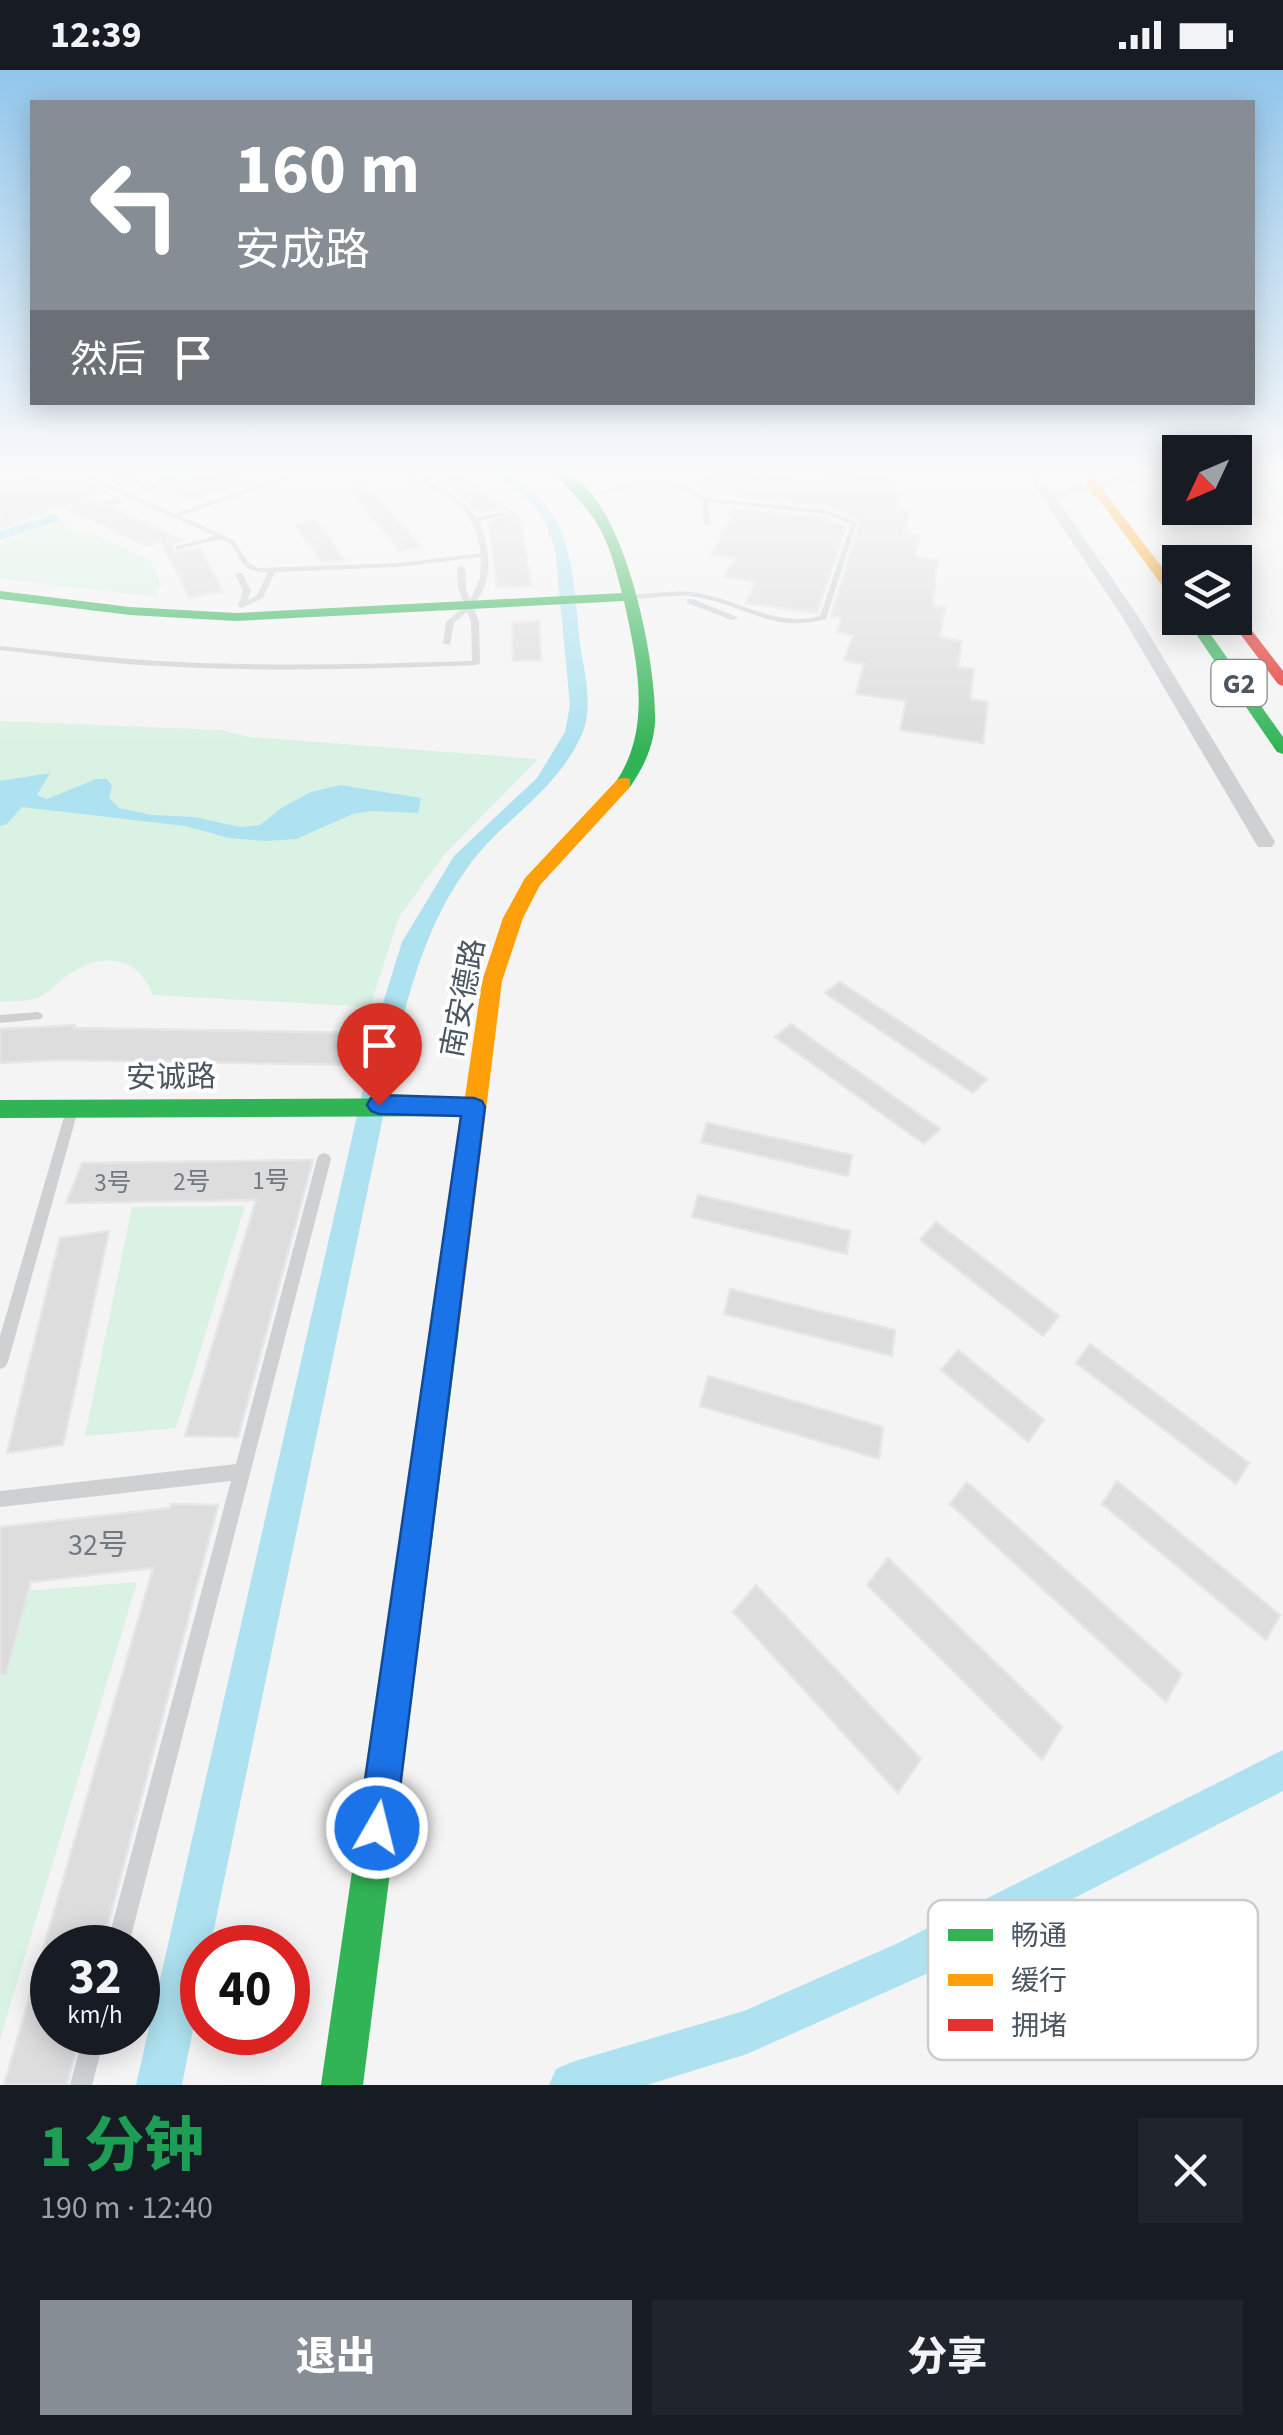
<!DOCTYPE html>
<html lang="zh">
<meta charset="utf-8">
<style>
body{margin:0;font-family:"Source Sans 3","Noto Sans SC",sans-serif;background:#20242c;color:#f1f3f6;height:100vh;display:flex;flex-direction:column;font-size:38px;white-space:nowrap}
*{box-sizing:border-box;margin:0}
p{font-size:32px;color:#9ea1a6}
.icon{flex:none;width:55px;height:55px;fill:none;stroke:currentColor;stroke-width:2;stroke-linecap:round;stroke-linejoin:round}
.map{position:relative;height:2015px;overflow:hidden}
.sheet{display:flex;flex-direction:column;background:#171b24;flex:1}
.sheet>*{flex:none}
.banner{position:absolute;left:30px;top:30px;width:1225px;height:305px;border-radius:0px;box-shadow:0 5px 25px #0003;background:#868d94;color:#fff;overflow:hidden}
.needle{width:65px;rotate:226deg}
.tools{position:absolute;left:1162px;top:365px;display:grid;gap:20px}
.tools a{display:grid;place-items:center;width:90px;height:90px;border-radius:0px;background:#171b24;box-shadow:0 5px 25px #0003;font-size:50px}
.speed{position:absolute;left:30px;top:1855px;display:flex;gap:20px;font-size:50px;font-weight:700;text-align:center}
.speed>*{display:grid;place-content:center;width:130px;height:130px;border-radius:50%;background:#171b24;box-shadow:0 5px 25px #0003;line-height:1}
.speed small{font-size:25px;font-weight:400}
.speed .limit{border:15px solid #d22;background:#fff;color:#111}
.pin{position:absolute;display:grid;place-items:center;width:85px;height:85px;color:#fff;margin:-102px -42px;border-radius:50% 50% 50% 0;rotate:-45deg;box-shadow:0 0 10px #0007}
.pin .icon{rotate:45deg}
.me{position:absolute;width:110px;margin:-55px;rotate:8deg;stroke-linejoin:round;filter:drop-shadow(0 0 8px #0008)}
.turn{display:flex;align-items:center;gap:35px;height:210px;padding:0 40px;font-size:45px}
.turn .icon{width:130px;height:130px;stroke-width:2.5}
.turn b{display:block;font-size:70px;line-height:85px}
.then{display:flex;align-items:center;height:95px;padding:0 40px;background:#0003;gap:20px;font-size:38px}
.round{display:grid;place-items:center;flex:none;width:105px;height:105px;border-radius:0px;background:#20242c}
.overview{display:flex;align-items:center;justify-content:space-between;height:170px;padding:0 40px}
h1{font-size:60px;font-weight:800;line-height:75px;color:#1e9e55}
.cta{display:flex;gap:20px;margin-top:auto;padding:20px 40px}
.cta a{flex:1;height:115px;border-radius:0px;background:#868d94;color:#fff;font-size:40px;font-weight:800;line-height:115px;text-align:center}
.cta a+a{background:#20242c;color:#f1f3f6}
.status{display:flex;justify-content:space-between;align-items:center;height:70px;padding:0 50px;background:#171b24;direction:ltr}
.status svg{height:28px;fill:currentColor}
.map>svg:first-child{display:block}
</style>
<div class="status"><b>12:39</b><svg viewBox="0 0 49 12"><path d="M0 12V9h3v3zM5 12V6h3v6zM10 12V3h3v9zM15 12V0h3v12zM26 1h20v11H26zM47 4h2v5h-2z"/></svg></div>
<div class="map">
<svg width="1283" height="2015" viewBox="0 0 1283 2015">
<rect width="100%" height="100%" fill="#f4f4f4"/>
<!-- green -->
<g fill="#d9f2e3">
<polygon points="1243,399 1283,399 1283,444"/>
<polygon points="65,450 74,454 67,458 78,463 87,460 150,491 162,517 157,519 158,527 0,509 0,473"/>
<path d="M0,651L221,660L250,667L538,689L444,785L399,847L370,937L153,925C137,886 105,882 71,903C60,910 51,922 39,927C29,932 12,931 0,932Z"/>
<polygon points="245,1136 176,1358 85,1366 132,1137"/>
<polygon points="137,1512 0,1969 0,1592 10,1591 22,1546 0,1523"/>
</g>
<!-- water -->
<polygon fill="#aee2f0" points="50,703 37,725 47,729 96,709 107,709 112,716 109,728 119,738 152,745 195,747 240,757 260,755 283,737 311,722 340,715 421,728 418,743 372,741 353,744 296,769 266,771 229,768 185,756 22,737 7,754 0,756 0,711"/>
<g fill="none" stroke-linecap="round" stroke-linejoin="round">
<!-- canal -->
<g fill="#aee2f0" fill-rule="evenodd">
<polygon points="186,399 204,399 151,420 140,417"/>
<path d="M490,399C505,399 511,404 523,413C576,452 573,513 580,573C584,601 594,636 582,664C557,722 503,748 468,797C437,839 420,886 406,936L210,1878H202V1915L182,2015H136L382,936L402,872L454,786L537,708L565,662L570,635L555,478L544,449L531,432Z"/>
<polygon points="116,426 123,430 121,433 77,446 70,442"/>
<polygon points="54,444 59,445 59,451 0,470 0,461"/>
<polygon points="1283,1680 1283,1721 926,1904 747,1984 647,2015 549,2015 556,1999 572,1992 744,1941 896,1874"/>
</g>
</g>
<!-- building -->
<g fill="#ddddde" stroke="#e5e6e7" stroke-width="2.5">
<polygon points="112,399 163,399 163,403 122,416 95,404"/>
<polygon points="219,399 271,399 272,402 191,430 165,417"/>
<polygon points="715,399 747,399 814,413 820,399 893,403 888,420 900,421 896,439 910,440 904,464 920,466 915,487 937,490 933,536 945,537 940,567 962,571 958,597 974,599 970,629 988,632 983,673 900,660 906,631 856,624 864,594 844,591 853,565 837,562 841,548 831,546 860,450 827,436 738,427 740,423 697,414"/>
<polygon points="456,402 520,448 531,516 497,518 489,452 509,443 501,438 479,444 463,428 437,412"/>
<polygon points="34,404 59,416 79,409 106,421 88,427 183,470 173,474 174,483 200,478 223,521 189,528 161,471 147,476 61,436 0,458 0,419"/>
<polygon points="362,408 421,477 400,481 349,419"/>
<polygon points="732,438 825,448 846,456 817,543 746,533 756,512 724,507 734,488 711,485 733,445 729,445"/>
<polygon points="315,450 346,491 322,492 295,454"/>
<polygon points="539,551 541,590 513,591 512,553"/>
<polygon points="840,912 910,958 987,1009 973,1023 825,923"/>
<polygon points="791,954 826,979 940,1059 924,1074 775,967"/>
<polygon points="75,955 74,958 369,963 361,995 60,990 0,993 0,959"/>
<polygon points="707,1053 852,1085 848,1106 701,1072"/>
<polygon points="313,1090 238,1367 185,1366 256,1130 66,1133 82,1093"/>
<polygon points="698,1125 850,1161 847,1184 692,1147"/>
<polygon points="936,1152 1059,1246 1043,1266 920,1170"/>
<polygon points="109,1161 63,1375 7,1383 60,1168"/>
<polygon points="730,1219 895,1260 892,1286 724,1244"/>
<polygon points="1090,1274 1249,1393 1236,1414 1076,1293"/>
<polygon points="958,1280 1044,1350 1028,1372 941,1300"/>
<polygon points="708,1306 883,1357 879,1389 700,1336"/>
<polygon points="1117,1411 1280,1545 1266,1570 1102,1434"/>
<polygon points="967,1412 1182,1604 1166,1632 950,1434"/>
<polygon points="171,1434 218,1435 102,1878 52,1878 52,1962 80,1962 67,2015 4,2015 153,1498 31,1512 6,1605 0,1605 0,1457 170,1438"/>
<polygon points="888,1488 1062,1657 1042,1690 867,1515"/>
<polygon points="756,1515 921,1689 898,1723 733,1542"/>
</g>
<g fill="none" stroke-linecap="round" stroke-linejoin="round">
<!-- lane -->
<g fill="#ced0d2" fill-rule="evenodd">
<polygon points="24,399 32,399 0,415 0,411"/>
<path d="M65,399H73L175,444L304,399H313L181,446L233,470L249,493L258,498L399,493L481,483C472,420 429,421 382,399H391L422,410L452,400V402L428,412C447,421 465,430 476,448L502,442L505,444L479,451C491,481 494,510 473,536L479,551L480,593L476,595C371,599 266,602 161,596C107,594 54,586 0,580V576C53,581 106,588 159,591C263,597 368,594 472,591L471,551L467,542L454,553L450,575L443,573L446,552L465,536L458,519L457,498L461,496L465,498L466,519L470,530L480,509L481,487L399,497L275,502L263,528L242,538L238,536L243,520L235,505L236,503H242L251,520L248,530L257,525L268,502C233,503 244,478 224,471C215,467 188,478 176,480V476L215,466Z"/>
<path d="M663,410C680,413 692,418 706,428L827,440L857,452L826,549C772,564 746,535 696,527C673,523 649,530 625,529L624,527L628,525C651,524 675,519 698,523C740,530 776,558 820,546L851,454L826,444L708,432L710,454L707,456L704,454L701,431C661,402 633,419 589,427L586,425L635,413Z"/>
<polygon points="687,529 693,529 739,548 732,550 687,533"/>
<polygon points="37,942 41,943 43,946 41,949 0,953 0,945"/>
<polygon points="72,1035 77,1036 78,1040 8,1292 5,1297 0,1299 0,1266 66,1040 67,1036"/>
<polygon points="324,1083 329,1085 331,1089 128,1878 106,1878 231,1411 0,1437 0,1421 236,1394 317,1089 319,1085"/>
<polygon points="84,1962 106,1962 92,2015 70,2015"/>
</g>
<!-- street -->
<polygon fill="#ced0d2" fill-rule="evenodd" points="1023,399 1035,399 1051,422 1159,399 1180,399 1177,403 1056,428 1136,543 1275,772 1272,777 1258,777 1120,543"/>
<!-- fast -->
<g fill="#30b455" fill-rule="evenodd">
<path d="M549,399C622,399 658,597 655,653C653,677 644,697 630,717L624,718L615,713C653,659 637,591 624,531L236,551L130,545L0,529V521L130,537L236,543L622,523C605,456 597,447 549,399Z"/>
<polygon points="1185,548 1199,548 1283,667 1283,684 1277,682"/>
<polygon points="474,1028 482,1030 486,1037 482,1044 474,1046 0,1048 0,1030"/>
<polygon points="445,1245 455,1249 459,1258 363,2015 321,2015 431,1258 435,1249"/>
</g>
<!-- slow -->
<g fill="#ff9f0a" fill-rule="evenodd">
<polygon points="1095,420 1103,420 1180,521 1180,534 1175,533 1095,424"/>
<polygon points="624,708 630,709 630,717 540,815 523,848 502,911 459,1258 455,1267 445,1271 435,1267 431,1258 482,911 503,848 525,808 618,709"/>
</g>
<!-- jam -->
<polygon fill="#e5322d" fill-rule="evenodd" points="1235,544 1240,545 1283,601 1283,616 1278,614 1228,548 1235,548"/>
<defs>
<polyline id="slow-bridge" points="1093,414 1099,422"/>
</defs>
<!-- slow-bridge casing -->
<use href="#slow-bridge" stroke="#b9bec3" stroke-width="15" stroke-linecap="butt"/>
<!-- slow-bridge -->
<use href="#slow-bridge" stroke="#ff9f0a" stroke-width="12"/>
</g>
<!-- sky -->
<linearGradient id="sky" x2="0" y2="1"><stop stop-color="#91c6eb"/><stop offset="0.59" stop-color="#fafafa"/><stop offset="1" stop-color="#fafafa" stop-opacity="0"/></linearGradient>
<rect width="1283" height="681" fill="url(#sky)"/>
<!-- route -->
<polygon fill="#1a73e8" stroke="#114b97" stroke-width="2.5" points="379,1025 474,1028 482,1031 485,1037 395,1758 390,1771 377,1777 364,1771 358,1758 461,1046 379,1044 371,1041 367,1035 371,1028"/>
<g text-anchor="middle" stroke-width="8" stroke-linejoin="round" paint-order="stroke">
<!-- number labels -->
<g font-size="25" fill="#707881">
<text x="271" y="1119">1号</text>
<text x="192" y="1120">2号</text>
<text x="113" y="1121">3号</text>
</g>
<!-- shield labels -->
<rect fill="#fff" stroke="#808990" stroke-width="2.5" x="1211.5" y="590" width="55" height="46" rx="8"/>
<g font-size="28" font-weight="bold" fill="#4a5661">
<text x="1239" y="623">G2</text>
</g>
<!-- street labels -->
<g font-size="30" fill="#4a5661" stroke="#fff">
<text transform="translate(463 928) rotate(-79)" y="10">南安德路</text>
<text transform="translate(171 1007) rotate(-1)" y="10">安诚路</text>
</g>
<!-- near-number labels -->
<g font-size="30" fill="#707881">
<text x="98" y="1485">32号</text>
</g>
</g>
<!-- legend -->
<rect x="928" y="1830" width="330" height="160" rx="15" fill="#fff" stroke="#c9ccd0" stroke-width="2.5"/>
<rect x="948" y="1859" width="45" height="12" fill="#30b455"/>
<rect x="948" y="1904" width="45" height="12" fill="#ff9f0a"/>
<rect x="948" y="1949" width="45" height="12" fill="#e5322d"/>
<g font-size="28" fill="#4a5661">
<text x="1011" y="1875">畅通</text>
<text x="1011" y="1920">缓行</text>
<text x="1011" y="1965">拥堵</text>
</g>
</svg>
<div class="tools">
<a><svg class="needle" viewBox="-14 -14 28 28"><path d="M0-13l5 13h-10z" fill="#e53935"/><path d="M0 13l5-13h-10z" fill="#9ea1a6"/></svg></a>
<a><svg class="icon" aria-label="layers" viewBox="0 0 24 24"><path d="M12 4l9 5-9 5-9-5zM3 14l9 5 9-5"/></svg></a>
</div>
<div class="speed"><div>32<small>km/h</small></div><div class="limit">40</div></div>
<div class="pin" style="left:379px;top:1035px;background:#d93025"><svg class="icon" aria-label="arrive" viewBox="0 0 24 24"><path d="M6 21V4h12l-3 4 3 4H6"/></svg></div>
<svg class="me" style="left:377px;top:1758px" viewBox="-20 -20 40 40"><circle r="17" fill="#1a73e8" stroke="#fff" stroke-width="3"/><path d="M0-11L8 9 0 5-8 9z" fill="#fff"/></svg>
<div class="banner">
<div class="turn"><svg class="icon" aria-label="left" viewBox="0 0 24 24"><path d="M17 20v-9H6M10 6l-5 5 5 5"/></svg><div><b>160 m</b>安成路</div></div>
<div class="then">然后<svg class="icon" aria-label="arrive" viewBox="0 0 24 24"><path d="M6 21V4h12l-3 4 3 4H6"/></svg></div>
</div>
</div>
<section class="sheet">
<div class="overview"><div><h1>1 分钟</h1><p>190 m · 12:40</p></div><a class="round"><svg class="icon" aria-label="close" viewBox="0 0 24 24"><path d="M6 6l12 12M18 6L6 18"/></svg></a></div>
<div class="cta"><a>退出</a><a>分享</a></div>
</section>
